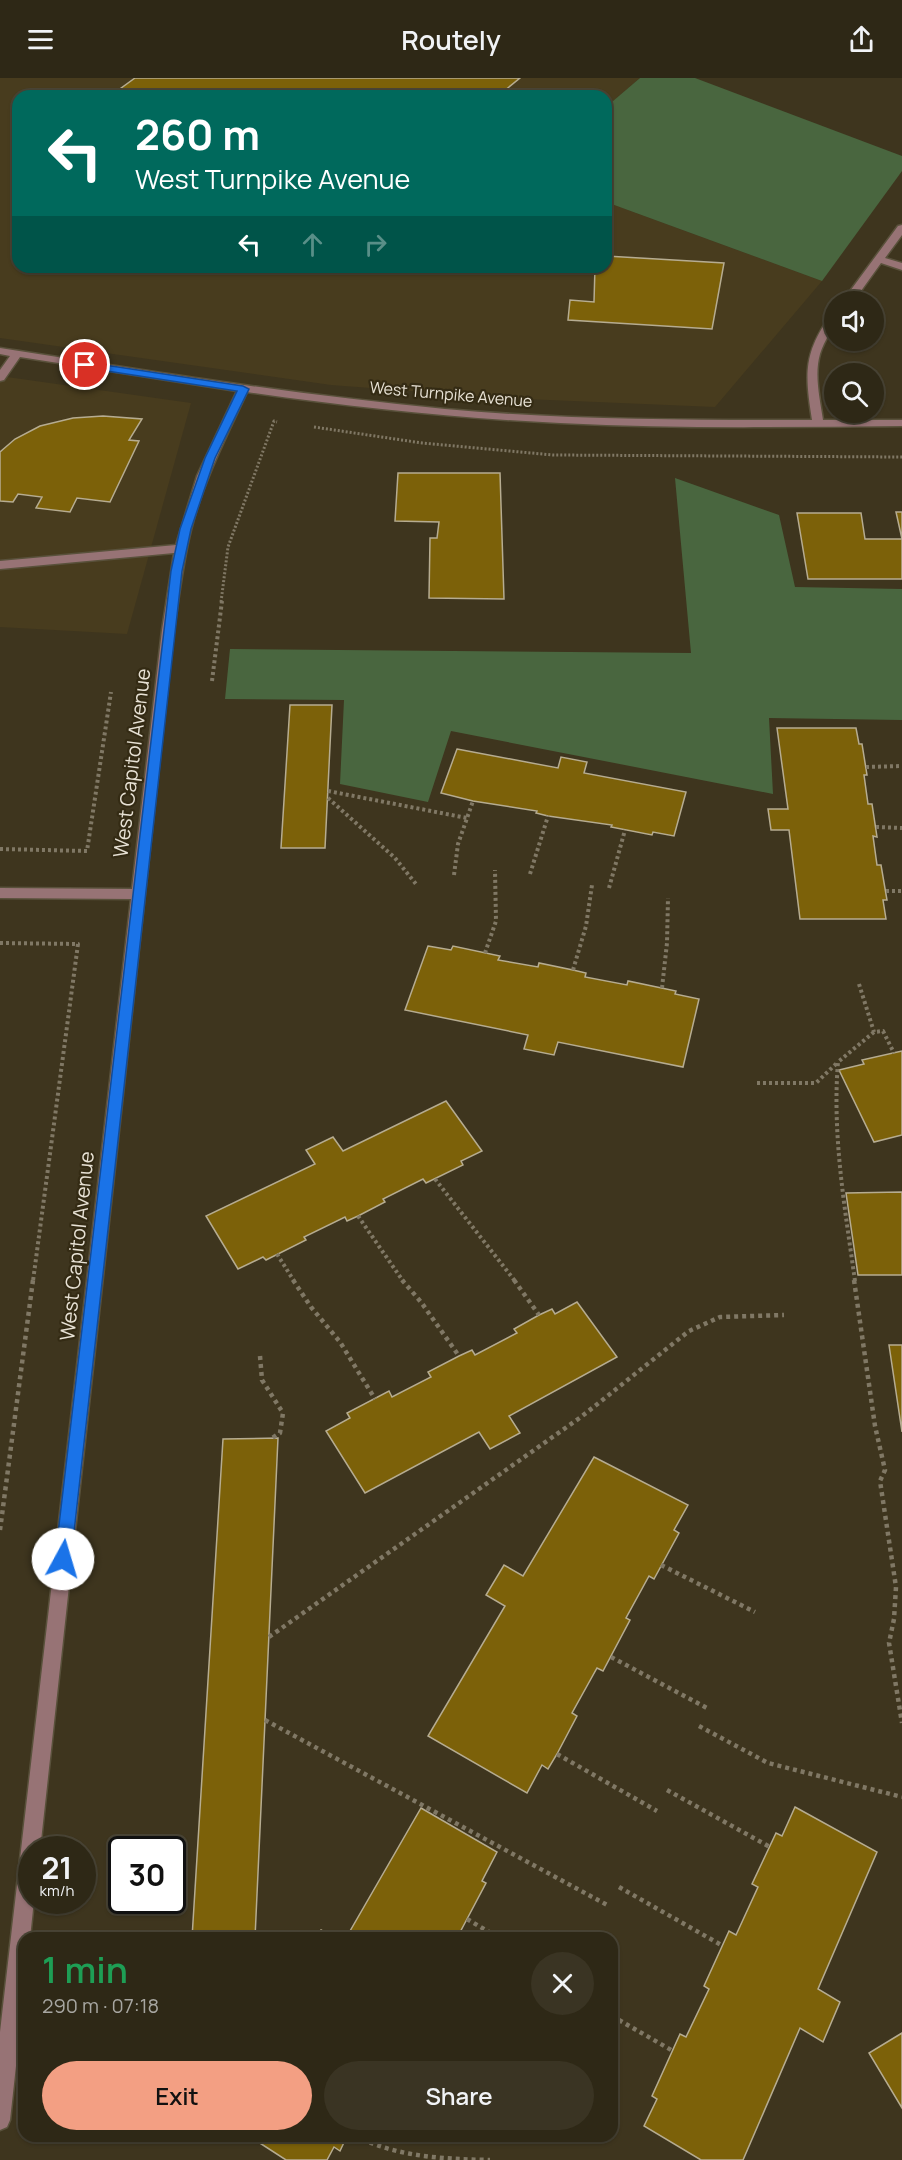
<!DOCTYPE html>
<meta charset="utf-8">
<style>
body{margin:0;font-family:Manrope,sans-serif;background:#3a3423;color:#f1f3f6;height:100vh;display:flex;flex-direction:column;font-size:22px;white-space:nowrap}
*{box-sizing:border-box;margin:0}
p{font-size:20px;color:#a7a6a1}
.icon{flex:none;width:33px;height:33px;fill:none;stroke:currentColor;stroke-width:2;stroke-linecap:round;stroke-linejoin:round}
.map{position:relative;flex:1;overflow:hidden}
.sheet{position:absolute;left:18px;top:1854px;width:600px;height:210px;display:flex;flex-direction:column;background:#2e2816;border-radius:18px;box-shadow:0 2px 4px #0004,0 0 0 2px #494435}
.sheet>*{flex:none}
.banner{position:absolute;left:12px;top:12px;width:600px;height:183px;border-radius:18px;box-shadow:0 2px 4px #0004,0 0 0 2px #494435;background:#00695c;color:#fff;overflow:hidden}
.fabs{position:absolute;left:824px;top:213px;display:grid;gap:12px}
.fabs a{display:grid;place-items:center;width:60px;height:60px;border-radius:50%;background:#2e2816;box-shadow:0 2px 4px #0004,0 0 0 2px #494435;font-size:30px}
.speed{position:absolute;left:18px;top:1758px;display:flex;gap:12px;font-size:30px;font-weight:700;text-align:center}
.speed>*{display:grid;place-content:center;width:78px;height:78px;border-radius:50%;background:#2e2816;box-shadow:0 2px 4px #0004,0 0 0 2px #494435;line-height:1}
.speed small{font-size:15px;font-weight:400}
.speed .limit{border:3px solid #111;border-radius:9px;background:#fff;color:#111}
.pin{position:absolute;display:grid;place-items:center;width:51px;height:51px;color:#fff;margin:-26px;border:3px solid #fff;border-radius:50%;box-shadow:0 2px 6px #0007}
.me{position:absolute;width:66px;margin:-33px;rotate:6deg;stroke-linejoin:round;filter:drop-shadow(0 0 4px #0008)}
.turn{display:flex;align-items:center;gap:21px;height:126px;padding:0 24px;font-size:27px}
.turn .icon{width:78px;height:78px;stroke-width:2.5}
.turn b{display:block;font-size:42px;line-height:51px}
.lanes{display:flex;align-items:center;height:57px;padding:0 24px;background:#0003;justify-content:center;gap:30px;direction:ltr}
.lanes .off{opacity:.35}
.round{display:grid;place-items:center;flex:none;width:63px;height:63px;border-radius:32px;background:#3a3423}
.summary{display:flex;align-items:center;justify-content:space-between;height:102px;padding:0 24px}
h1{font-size:36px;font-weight:600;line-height:45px;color:#1e9e55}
.cta{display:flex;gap:12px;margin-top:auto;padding:12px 24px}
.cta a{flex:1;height:69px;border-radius:36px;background:#f39f83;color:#111;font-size:24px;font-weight:600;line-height:69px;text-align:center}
.cta a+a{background:#3a3423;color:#f1f3f6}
header{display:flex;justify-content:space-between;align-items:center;height:78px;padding:0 24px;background:#2e2816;font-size:27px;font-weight:600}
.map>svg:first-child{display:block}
</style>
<header><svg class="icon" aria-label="menu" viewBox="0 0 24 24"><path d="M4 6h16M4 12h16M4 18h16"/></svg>Routely<svg class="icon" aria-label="share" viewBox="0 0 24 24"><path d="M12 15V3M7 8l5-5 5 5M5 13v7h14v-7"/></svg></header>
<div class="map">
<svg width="902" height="2082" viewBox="0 0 902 2082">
<rect width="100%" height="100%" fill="#3e351e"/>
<!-- built -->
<g fill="#483c1e">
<polygon points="0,0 640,0 606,29 606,18 18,18 18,189 606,189 606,124 822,203 715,329 503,320 331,307 0,260"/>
<polygon points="0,298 191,325 127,556 0,549"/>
</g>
<!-- green -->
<g fill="#49663f">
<polygon points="640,0 695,0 902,78 902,93 822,203 606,124 606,29"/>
<polygon points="675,400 779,437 795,509 902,511 902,642 769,640 773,716 451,653 428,724 340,706 344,622 225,621 230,571 691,575"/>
</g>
<!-- building -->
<g fill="#7c6109" stroke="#b6ac91" stroke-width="1.5">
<polygon points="135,0 520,0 498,18 120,18 113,16"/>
<polygon points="606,178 724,185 712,251 568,242 570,222 594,224 595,189 606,189"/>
<polygon points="103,338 142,341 129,362 139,363 110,424 77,420 70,434 36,430 42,419 18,416 13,424 0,423 0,374 15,361 40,348 73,340"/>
<polygon points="398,395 500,395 504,521 429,520 430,460 437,460 439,444 395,443"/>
<polygon points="896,434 902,434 902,501 808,501 797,435 861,435 865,461 902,461"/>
<polygon points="290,627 332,627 325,770 281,770"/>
<polygon points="777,650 856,650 859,666 862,666 867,697 864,697 868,726 872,726 877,759 873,758 877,787 881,787 887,822 883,822 886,841 800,841 789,752 771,752 768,731 788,731"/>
<polygon points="457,671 558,690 561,679 587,684 584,695 686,714 674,758 653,754 652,757 611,749 612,747 548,738 536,735 537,733 473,723 441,715"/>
<polygon points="428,868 451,872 453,868 500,878 498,882 538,889 539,885 573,892 586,895 585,899 627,907 628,903 676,913 675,916 699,921 683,989 558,964 554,977 524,971 528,957 405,932"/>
<polygon points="902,973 902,1057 874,1064 839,992 864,986 862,982"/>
<polygon points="446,1023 482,1073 461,1083 463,1087 426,1105 423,1101 383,1121 385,1124 358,1138 347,1143 345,1139 304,1159 306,1162 266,1182 263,1179 238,1191 206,1138 315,1086 306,1072 333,1059 343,1073"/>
<polygon points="902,1114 902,1197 858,1197 846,1115"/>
<polygon points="577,1224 617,1279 509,1338 520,1355 490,1371 479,1354 365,1415 326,1353 350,1340 347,1335 389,1313 392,1319 431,1299 428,1294 459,1278 472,1272 475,1277 517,1255 514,1251 539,1237 552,1231 555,1236"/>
<polygon points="889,1267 902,1267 902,1354"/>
<polygon points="278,1360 255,1860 192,1860 223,1361"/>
<polygon points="594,1379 688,1427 674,1452 679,1455 654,1501 649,1498 626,1540 630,1542 603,1593 597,1590 572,1635 577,1638 557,1676 548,1691 542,1687 527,1715 428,1658 505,1528 486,1517 504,1487 523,1498"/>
<polygon points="795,1729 877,1774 818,1911 840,1924 823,1964 800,1950 743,2082 701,2082 644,2048 657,2021 652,2018 680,1956 686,1959 709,1911 704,1908 729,1853 736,1857 758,1809 752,1806 776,1755 782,1758"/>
<polygon points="421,1730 497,1774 482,1803 486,1805 458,1858 452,1854 449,1860 346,1860"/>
<polygon points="321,1852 335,1860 316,1860"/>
<polygon points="902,1955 902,2030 869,1975"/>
<polygon points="249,2058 347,2058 340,2073 334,2069 327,2082 286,2082"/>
</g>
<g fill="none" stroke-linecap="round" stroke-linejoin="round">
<defs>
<g id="minor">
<polygon points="902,147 902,157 885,180 902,185 902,192 881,185 853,224 842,224 898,148"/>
<path d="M834,237C834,252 824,262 820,276C814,297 820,321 823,342H902V348C788,349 674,351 560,345C455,340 351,329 247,314C226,359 203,404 191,452C183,484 179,518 174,552L40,1772H32V1822H34L30,1860H24V1916L10,2042L7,2049L0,2052V1954L131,821L0,820V810L132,811L162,552L174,475L0,491V483L176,467L197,398L237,313L20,279L4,302L0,303V292L10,278L0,276V270C148,293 296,317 445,331C567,342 689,342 812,342C805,297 803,276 830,238Z"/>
</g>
</defs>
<!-- minor casing -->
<use href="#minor" stroke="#59513b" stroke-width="3"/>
<!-- path-far2 -->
<g stroke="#807865" stroke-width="3" stroke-dasharray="2 2" stroke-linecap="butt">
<polyline points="314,349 422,365 553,377 902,379"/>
<polyline points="221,524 228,469 274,343 277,344"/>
</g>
<!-- path-far1 -->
<g stroke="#807865" stroke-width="4" stroke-dasharray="3 3" stroke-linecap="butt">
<polyline points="212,603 222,523"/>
<polyline points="866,689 902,688"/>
<polyline points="328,713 467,740"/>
<polyline points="328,720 395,780 416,806"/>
<polyline points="876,749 902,750"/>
<polyline points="0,771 87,773 111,614"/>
<polyline points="530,796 548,738"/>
<polyline points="454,797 458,766 473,723"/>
<polyline points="609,810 625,752"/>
<polyline points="886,813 902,813"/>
<polyline points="0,865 78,866 33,1203"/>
<polyline points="485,875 496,843 495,792"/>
<polyline points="573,892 586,848 592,807"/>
<polyline points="859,906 874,954"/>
<polyline points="662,910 667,865 668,820"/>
<polyline points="757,1005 816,1005 837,985"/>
<polyline points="435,1101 515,1203"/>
<polyline points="358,1138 403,1203"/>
<polyline points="277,1176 294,1203"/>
<path d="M855,1203C845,1131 832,1057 838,984L874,954L883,953L894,975"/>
</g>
<!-- path -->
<g stroke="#807865" stroke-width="4.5" stroke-dasharray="4 4" stroke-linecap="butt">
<polyline points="293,1202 311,1229 340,1264 375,1321"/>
<polyline points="402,1202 421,1224 459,1278"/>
<polyline points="514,1202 539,1237"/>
<polyline points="854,1202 875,1348 885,1392 880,1403 896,1509 894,1541 889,1565 902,1645"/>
<polyline points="260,1278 262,1302 283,1335 280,1355 272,1360"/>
<polyline points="0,1452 33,1202"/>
<polyline points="661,1487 755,1534"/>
<polyline points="269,1559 581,1339 689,1253 720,1239 784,1237"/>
<polyline points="611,1579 707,1630"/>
<polyline points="265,1642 609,1828"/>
<polyline points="699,1648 768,1685 902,1719"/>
<polyline points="557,1676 657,1733"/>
<polyline points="667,1712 770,1769"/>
<polyline points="619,1809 723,1868"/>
<polyline points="467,1841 499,1860"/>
<polyline points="612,1938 673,1973"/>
<path d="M355,2058C398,2079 442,2081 490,2082"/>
</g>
<!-- minor -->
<use href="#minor" fill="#977375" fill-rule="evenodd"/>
</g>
<!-- route -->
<polygon fill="#1a73e8" stroke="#114b97" stroke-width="1.5" points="85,284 243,308 249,311 215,380 191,451 182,493 71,1481 69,1486 63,1488 57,1486 55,1481 171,493 180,451 205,380 237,313 81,289 81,285"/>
<g text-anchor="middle" stroke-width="4.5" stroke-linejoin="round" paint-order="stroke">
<!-- far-street labels -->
<g font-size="16" fill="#e8e2d5" stroke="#342b14">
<text transform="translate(451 316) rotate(5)" y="6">West Turnpike Avenue</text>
</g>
<!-- street labels -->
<g font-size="20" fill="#e8e2d5" stroke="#342b14">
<text transform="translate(132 685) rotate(-83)" y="7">West Capitol Avenue</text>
<text transform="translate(77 1168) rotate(-84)" y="7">West Capitol Avenue</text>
</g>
</g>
</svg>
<div class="fabs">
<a><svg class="icon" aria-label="sound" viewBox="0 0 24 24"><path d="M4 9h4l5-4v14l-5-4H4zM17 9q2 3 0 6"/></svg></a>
<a><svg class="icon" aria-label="search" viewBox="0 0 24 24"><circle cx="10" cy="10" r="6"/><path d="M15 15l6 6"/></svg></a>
</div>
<div class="speed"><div>21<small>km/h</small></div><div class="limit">30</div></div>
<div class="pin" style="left:85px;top:287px;background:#d93025"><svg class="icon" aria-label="arrive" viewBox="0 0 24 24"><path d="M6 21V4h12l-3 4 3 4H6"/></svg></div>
<svg class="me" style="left:63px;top:1481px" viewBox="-20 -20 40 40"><circle r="19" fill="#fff"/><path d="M0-13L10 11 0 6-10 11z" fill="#1a73e8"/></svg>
<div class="banner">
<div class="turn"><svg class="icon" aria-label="left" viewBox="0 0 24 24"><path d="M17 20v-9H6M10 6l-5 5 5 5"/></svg><div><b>260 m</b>West Turnpike Avenue</div></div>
<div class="lanes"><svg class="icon" aria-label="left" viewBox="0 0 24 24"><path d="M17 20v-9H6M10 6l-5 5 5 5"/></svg><svg class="icon off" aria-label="ahead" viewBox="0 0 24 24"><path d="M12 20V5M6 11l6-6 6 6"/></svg><svg class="icon off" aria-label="right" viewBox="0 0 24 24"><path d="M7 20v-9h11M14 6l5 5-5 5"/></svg></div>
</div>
<section class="sheet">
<div class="summary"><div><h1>1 min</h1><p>290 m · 07:18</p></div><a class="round"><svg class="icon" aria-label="close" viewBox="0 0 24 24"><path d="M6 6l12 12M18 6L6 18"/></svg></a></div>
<div class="cta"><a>Exit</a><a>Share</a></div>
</section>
</div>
